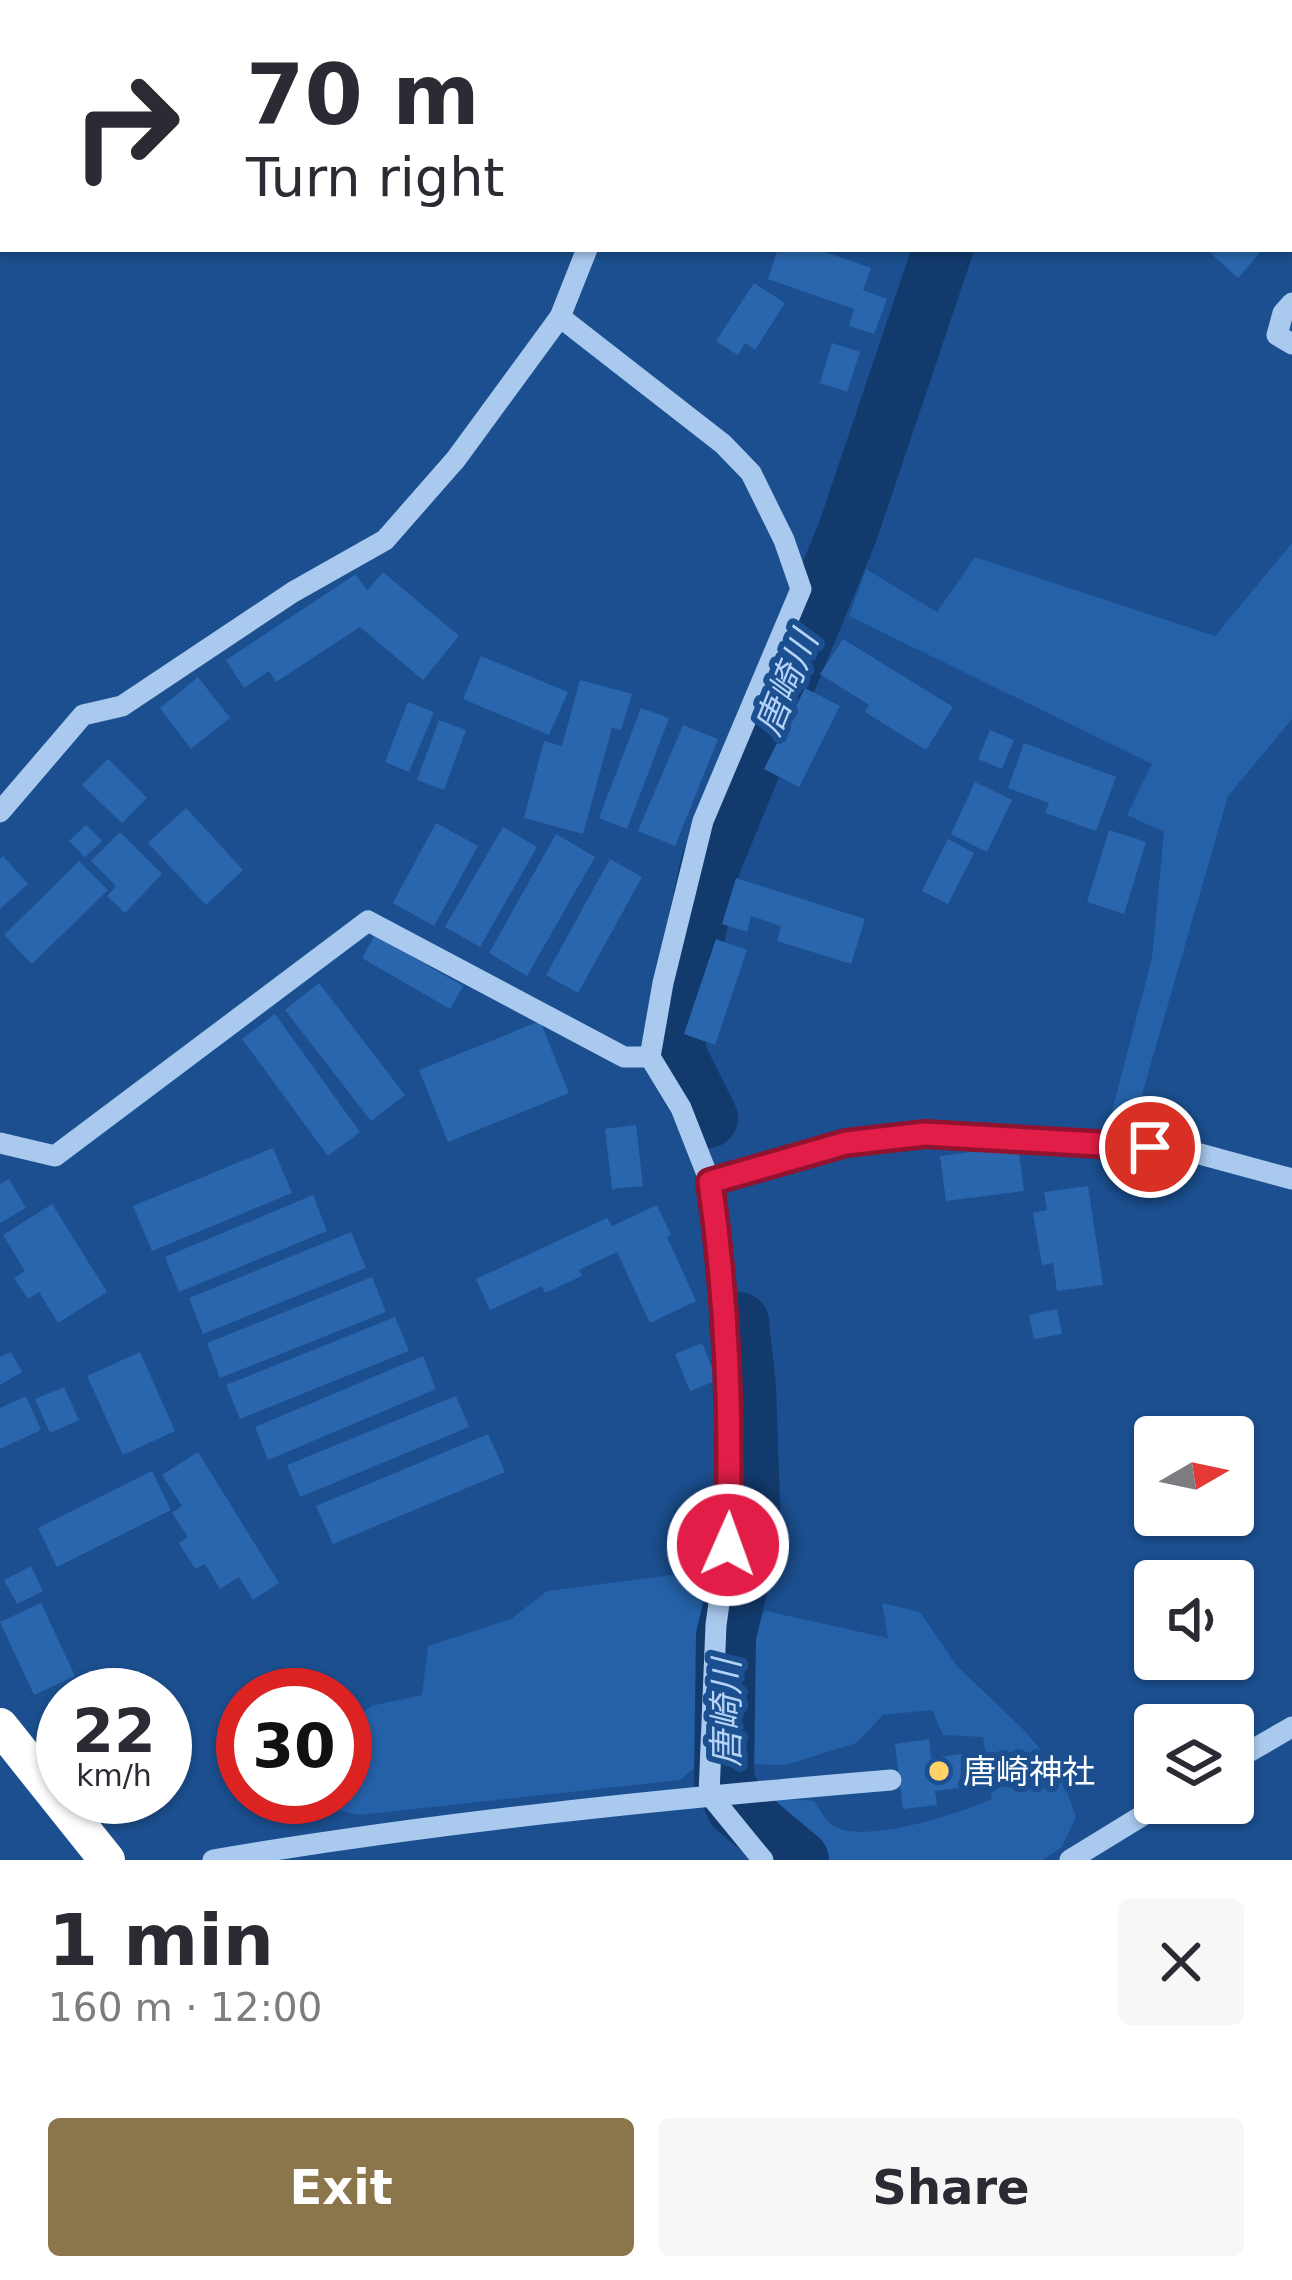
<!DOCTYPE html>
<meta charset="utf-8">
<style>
body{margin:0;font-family:"DejaVu Sans","Noto Sans JP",sans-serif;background:#f7f7f7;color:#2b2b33;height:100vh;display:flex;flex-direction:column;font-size:45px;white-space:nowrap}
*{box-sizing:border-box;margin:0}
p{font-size:39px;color:#7c7c81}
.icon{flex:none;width:66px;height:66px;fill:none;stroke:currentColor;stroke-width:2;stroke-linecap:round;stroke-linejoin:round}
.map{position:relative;height:1860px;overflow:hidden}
.side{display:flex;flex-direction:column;background:#fff;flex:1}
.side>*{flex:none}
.banner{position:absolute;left:0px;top:0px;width:1293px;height:252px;box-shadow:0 3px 9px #0004;background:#fff;color:#2b2b33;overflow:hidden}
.needle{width:78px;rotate:81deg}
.fabs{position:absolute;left:1134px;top:1416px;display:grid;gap:24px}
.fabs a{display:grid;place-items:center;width:120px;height:120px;border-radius:12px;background:#fff;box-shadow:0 3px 9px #0004;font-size:60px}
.speed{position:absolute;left:36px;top:1668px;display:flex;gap:24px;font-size:60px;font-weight:700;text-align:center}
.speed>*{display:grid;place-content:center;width:156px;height:156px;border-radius:50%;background:#fff;box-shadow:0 3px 9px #0004;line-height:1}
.speed small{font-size:30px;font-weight:400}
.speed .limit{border:18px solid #d22;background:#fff;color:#111}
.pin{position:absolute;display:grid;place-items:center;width:102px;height:102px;color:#fff;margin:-51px;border:6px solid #fff;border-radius:50%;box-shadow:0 3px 12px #0007}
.me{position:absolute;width:132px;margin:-66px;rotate:2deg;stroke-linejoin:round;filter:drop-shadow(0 0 9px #0008)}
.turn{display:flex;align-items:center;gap:42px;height:252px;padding:0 48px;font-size:54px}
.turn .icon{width:156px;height:156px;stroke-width:2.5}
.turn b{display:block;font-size:84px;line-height:102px}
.round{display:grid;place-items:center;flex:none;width:126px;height:126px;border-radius:12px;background:#f7f7f7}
.headline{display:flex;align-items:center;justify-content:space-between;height:204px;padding:0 48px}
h1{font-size:72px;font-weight:700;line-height:90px}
.cta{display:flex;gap:24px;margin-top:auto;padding:24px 48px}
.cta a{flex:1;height:138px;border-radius:12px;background:#8a764a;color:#fff;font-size:48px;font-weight:700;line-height:138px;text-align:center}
.cta a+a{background:#f7f7f7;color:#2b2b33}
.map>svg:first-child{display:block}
</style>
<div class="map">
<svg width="1292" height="1860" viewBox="0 0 1292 1860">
<rect width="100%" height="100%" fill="#1b4f8f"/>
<!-- green -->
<g fill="#2461a8">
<polygon points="1292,543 1292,719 1228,796 1137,1112 1112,1111 1152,958 1164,832 1127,815 1152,764 849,616 866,569 937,612 975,557 1215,636"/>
<polygon points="687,1573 702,1589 698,1765 680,1780 360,1815 337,1810 333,1797 345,1797 345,1726 371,1706 422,1695 428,1646 511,1619 547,1591"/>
<path d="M882,1603L920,1612L957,1666L1022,1728L1060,1772L1076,1817L1061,1848L1042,1860H803L800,1842L764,1819L756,1807L776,1798L814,1801C819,1808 825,1820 832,1825C863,1846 960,1813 992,1799L983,1737L943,1735L932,1710L883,1715L856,1743L786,1765L746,1764L741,1632L766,1611L888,1638Z"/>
</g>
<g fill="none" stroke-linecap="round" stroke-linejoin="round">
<!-- river -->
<g stroke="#123a6d" stroke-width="60">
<polyline points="974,3 975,0"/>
<polyline points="708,1118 675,1052 682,998 710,866 848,531 943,249"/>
<polyline points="739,1322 746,1387 751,1533 726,1636 724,1779 736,1807 799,1860"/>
</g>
</g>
<!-- building -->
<g fill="#2a66ad">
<polygon points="778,249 817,249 871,268 863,290 887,299 874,334 849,326 854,309 768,279"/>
<polygon points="1206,249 1263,249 1238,278"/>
<polygon points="754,283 785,303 755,350 745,343 738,355 716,341"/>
<polygon points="832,343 860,352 847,392 820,383"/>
<polygon points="383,572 459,636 423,680 360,627 276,682 269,671 244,688 226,660 356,574 367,591"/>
<polygon points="843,639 953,707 926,750 865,712 869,705 820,674"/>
<polygon points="481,656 568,692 549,735 463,699"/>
<polygon points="198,677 230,718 191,749 160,708"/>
<polygon points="580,680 632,694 621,730 612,728 583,834 524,818 544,741 562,746"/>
<polygon points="805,688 840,706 799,787 764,769"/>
<polygon points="408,702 434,712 409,772 385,762"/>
<polygon points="641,708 669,718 627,829 599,818"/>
<polygon points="439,720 466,730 444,790 417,780"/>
<polygon points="683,725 718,739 675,846 638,831"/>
<polygon points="990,730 1014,740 1002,769 978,759"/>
<polygon points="1024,743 1116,777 1096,831 1045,813 1049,803 1008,788"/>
<polygon points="108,759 147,798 122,823 82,785"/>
<polygon points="975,782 1012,800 987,852 951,834"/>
<polygon points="186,808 243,870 206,905 148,843"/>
<polygon points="436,823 478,846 434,926 393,903"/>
<polygon points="86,825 102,841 85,857 69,841"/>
<polygon points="503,827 537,847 480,947 445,927"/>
<polygon points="1109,830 1146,842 1124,914 1087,902"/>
<polygon points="120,832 162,874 125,913 107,896 116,886 91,861"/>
<polygon points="556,834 595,857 527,976 489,953"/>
<polygon points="948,839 974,853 948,904 922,891"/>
<polygon points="3,856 28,884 0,909 0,859"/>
<polygon points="610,859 642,877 578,993 546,975"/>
<polygon points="79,861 108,890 32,964 4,935"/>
<polygon points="736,878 865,919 851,964 777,941 781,926 751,916 747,932 722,924"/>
<polygon points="375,935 463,986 450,1009 362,958"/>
<polygon points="716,939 747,950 715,1045 684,1034"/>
<polygon points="319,983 405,1095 371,1121 285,1010"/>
<polygon points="275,1014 360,1132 328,1156 242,1039"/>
<polygon points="540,1021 569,1093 448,1142 419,1070"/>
<polygon points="636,1125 643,1186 612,1189 605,1129"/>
<polygon points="1018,1146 1024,1191 946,1201 940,1156"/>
<polygon points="273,1148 292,1193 152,1251 133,1206"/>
<polygon points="9,1179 26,1208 0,1223 0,1184"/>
<polygon points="1088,1186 1103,1285 1057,1291 1053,1263 1042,1265 1033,1213 1047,1210 1044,1192"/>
<polygon points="313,1195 327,1231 179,1292 165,1257"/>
<polygon points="52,1204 107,1292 58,1323 39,1292 28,1299 14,1278 25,1271 3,1235"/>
<polygon points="657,1205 671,1235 667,1237 696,1301 650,1323 617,1252 579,1270 582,1276 545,1293 542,1286 490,1310 476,1279 607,1218 612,1226"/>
<polygon points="351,1232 366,1268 203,1334 189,1298"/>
<polygon points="372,1277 386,1312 220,1378 207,1343"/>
<polygon points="1057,1309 1062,1334 1034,1339 1029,1315"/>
<polygon points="395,1317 409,1351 240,1419 226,1385"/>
<polygon points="702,1343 717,1380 690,1391 675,1354"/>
<polygon points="11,1352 22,1372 0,1385 0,1357"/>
<polygon points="140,1352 175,1431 123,1455 87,1376"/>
<polygon points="423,1356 436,1389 268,1460 255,1427"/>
<polygon points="64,1387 79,1420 50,1433 35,1399"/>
<polygon points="26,1396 41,1430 0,1449 0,1408"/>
<polygon points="456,1396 469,1427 300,1497 287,1465"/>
<polygon points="488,1434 505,1472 333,1544 316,1506"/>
<polygon points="198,1452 279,1583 253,1600 239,1577 220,1589 205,1564 195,1569 179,1543 188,1537 172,1513 182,1506 162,1475"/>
<polygon points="152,1471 171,1510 57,1567 38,1528"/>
<polygon points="31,1566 43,1591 17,1604 4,1580"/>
<polygon points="41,1603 75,1676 34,1695 0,1622"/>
<polygon points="929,1739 931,1758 977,1752 981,1785 935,1791 937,1805 903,1809 895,1744"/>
</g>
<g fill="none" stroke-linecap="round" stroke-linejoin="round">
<!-- minor -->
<g stroke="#a9c9ee" stroke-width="21">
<polyline points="599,3 599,0"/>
<polyline points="1253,3 1253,0"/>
<polyline points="1290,133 1292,135"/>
<polyline points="1292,303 1283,313 1277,335 1292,344"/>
<polyline points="560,317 723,444 751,473 784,540 801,589 703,821 663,983 650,1057 681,1108 710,1182 725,1286 731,1423 727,1545 716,1625 709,1794 763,1860"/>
<polyline points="0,812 83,715 122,706 293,592 385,540 456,459 560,317 587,249"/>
<polyline points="0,1143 55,1156 368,921 624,1057 650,1057"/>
<polyline points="710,1182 846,1143 925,1134 1151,1147 1200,1154 1292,1179"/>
<polyline points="1233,1761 1292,1727"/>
<path d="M213,1860C438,1822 664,1799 891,1780"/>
<polyline points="1070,1860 1163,1803"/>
</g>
<!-- highway -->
<polyline stroke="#fff" stroke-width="36" points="0,1726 107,1860"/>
</g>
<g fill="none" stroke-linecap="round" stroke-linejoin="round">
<defs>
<path id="route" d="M728,1545C731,1418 728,1308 710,1182L846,1143L925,1134L1150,1147"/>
</defs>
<!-- route casing -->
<use href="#route" stroke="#92132f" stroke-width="30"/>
<!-- route -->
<use href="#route" stroke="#e11d48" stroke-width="21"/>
</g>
<!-- markers -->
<circle fill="#ffd166" stroke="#1b4f8f" stroke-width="4.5" cx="939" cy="1771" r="12"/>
<g text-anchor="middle" stroke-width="12" stroke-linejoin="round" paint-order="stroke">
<!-- poi labels -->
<g font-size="33" fill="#fff" stroke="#1b4f8f" text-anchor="start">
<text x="963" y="1783">唐崎神社</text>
</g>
<!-- water labels -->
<g font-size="36" font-style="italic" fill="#b5d3f5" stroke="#1b4f8f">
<text transform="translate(786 683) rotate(-68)" y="13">唐崎川</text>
<text transform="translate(726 1713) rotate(-90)" y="13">唐崎川</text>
</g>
</g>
</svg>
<div class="fabs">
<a><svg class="needle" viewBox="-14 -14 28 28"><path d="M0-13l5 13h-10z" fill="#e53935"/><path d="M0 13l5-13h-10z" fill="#7c7c81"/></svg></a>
<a><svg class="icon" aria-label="sound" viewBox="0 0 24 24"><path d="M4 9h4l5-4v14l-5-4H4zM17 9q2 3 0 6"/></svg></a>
<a><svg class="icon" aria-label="layers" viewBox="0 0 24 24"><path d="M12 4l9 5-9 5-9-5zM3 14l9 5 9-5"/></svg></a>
</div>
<div class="speed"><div>22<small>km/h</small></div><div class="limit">30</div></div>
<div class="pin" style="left:1150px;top:1147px;background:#d93025"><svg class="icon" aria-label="arrive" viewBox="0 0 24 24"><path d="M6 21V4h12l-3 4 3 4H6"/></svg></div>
<svg class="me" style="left:728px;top:1545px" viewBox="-20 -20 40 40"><circle r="17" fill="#e11d48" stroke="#fff" stroke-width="3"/><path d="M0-11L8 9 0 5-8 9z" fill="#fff"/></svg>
<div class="banner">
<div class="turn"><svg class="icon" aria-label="right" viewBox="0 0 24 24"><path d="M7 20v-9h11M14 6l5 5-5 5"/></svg><div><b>70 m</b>Turn right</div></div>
</div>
</div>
<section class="side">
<div class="headline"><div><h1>1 min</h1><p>160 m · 12:00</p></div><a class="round"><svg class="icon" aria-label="close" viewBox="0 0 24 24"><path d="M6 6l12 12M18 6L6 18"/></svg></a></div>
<div class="cta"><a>Exit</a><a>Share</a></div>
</section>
